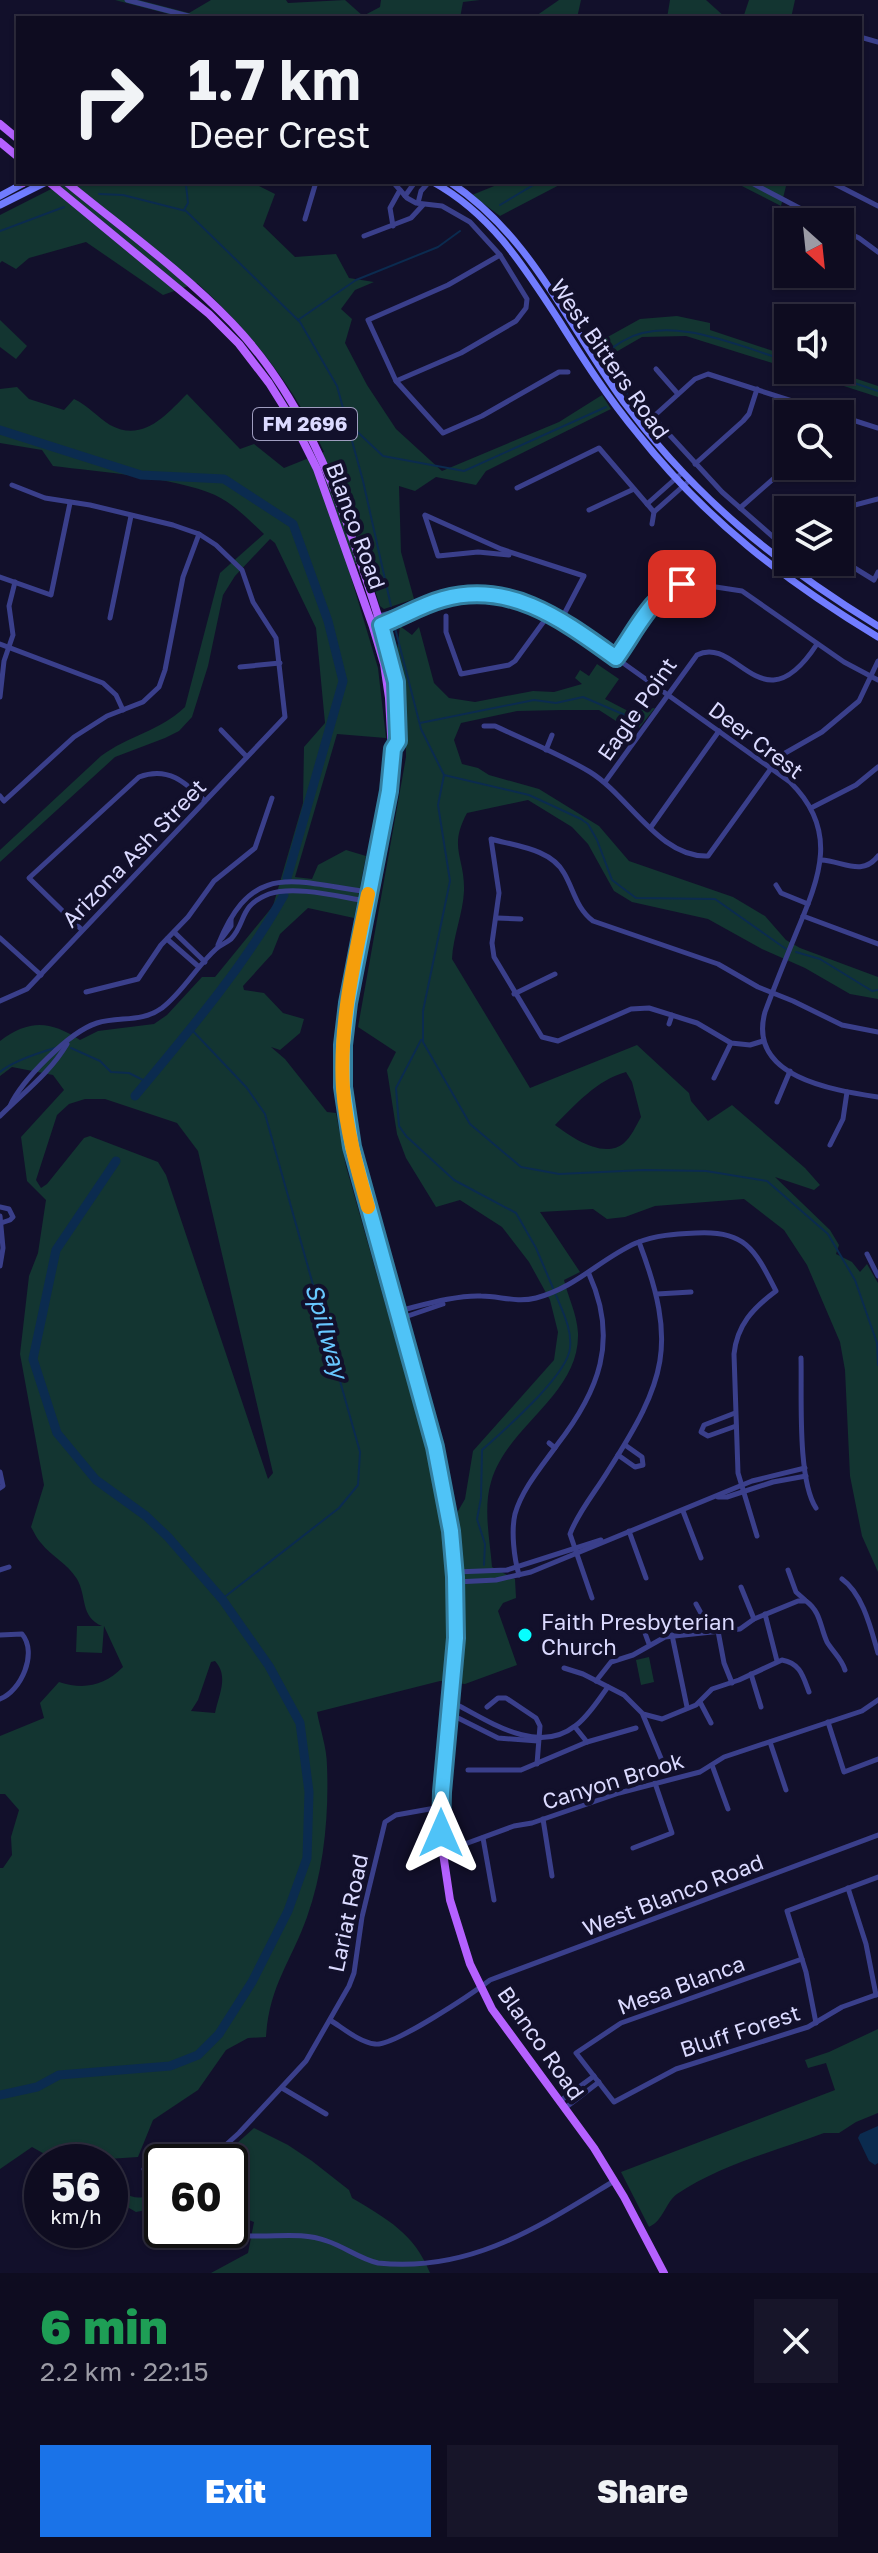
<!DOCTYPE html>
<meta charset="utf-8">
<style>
body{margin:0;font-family:"Golos Text",sans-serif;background:#171529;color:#f1f3f6;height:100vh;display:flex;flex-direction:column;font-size:30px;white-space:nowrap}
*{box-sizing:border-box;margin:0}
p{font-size:26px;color:#9b9ba5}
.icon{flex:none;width:44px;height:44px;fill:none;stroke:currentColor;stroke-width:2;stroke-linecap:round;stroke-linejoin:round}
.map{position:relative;height:2273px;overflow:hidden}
.drawer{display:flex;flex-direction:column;background:#0e0c20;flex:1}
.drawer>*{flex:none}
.top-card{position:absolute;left:16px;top:16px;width:846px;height:168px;border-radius:0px;box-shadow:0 2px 6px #0004,0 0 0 2px #2e2c3e;background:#0e0c20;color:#f1f3f6;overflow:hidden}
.needle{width:52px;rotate:153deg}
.buttons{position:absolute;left:774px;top:208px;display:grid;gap:16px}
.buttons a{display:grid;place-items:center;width:80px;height:80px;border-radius:0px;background:#0e0c20;box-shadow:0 2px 6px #0004,0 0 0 2px #2e2c3e;font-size:40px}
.speed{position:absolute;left:24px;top:2144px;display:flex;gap:16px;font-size:40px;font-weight:700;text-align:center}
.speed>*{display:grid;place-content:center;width:104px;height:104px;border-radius:50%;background:#0e0c20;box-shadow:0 2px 6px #0004,0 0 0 2px #2e2c3e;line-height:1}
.speed small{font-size:20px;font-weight:400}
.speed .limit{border:4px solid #111;border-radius:12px;background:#fff;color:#111}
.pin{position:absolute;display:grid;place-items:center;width:68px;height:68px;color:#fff;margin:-34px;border-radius:16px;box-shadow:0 4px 12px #0006}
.me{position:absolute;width:88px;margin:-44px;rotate:0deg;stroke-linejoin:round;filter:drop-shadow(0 0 6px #0008)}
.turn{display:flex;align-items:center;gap:28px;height:168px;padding:0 40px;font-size:36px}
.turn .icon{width:104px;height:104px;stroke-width:2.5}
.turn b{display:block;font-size:56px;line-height:68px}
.round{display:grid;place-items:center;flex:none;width:84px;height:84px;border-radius:0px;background:#171529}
.head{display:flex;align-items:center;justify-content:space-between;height:136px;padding:0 40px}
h1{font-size:48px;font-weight:800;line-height:60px;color:#1e9e55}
.cta{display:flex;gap:16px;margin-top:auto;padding:16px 40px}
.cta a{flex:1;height:92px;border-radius:0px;background:#1a73e8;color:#fff;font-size:32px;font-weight:800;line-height:92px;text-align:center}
.cta a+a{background:#171529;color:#f1f3f6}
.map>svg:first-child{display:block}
</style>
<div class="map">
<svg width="878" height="2273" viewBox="0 0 878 2273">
<rect width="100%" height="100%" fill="#12102b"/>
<!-- green -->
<g fill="#133531" fill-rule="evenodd">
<polygon points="115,0 139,0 189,13 211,0 286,0 288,3 345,0 363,16 380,7 381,0 480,0 463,2 460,18 184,18"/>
<polygon points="559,0 581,0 577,18 533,18"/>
<polygon points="670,0 706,0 726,18 667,18"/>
<polygon points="749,0 795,0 791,18 743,18"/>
<path d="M65,182H251L275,194L263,226L295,257L336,254L349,278L374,282L355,290L341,309L352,319L345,343L367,385L396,429L442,471L559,422L602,395L611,409L486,471L476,485L436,477L415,491L399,486L401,552L414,599L384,609L380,606L365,560L348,567L378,668L386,738L337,734L295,877L312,879L318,865L346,850L366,856L354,918L308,908L280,934L272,954L243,986L244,990L264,993L283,1013L304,1019L300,1033L280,1050L271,1047L285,1059L327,1112L336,1113L346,1166L428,1455L443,1537L465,1499L473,1451L554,1360L558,1332L550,1300L529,1262L502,1227L460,1200L436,1207L406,1158L397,1134L387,1070L396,1052L358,1027L406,757V702L397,651L400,626L412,635L419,627L434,683L449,698L475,702L533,691L554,692L582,684L575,678L580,670L589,676L597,664L619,679L605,699L628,711L655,708L639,728L628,719L616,721L599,710H562L517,711L461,723L454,740L462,764L478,768L489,775L539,789L599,826L629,861L733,897L765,916L786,940L800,948L878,977V999L850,994L805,968L762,949L708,919L632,902L614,891L588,844L572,827L528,800L467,813C448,848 465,857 464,891C463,914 453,936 452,959L530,1088L637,1045L689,1093L691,1101L708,1121L732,1105L805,1168L820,1185L814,1190L775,1177L830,1230L839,1245L836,1254L852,1262L860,1272L867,1264L878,1283V1572L862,1536L850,1476L845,1370L840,1342L807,1265L784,1230L744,1199L655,1206L625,1217L607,1219L593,1209L540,1212L580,1272L564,1280C568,1297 577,1314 578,1333C580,1395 507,1425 491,1482C483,1509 490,1540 492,1567L515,1579L516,1598L503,1603L498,1611L517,1665L465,1684L440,1681L317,1712C320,1729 327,1748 327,1766C329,1815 324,1870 307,1917C291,1962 269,1986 266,2037L248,2038L226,2050L198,2090L153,2120L138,2157L108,2159V2162H59L32,2147L0,2169V1868H3L12,1855L11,1837L19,1810L5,1794H0V1736L44,1718L40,1703L59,1682C84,1690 104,1686 123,1667L104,1626L102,1653L76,1652L77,1626H102C80,1617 87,1596 77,1579C67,1563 52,1557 41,1543C37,1539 34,1532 31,1527L44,1485L20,1354L29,1276L38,1253L46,1200L27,1181L21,1137L64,1090L53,1075L12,1067L0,1076V1041C30,1019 50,1021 80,1040L98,1031L154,1024L167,1015L202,977H215L273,906L303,803L304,747L325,723L316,628L275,543L270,539L235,576L223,595L208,666L192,717L179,731L165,738L115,757L0,862V850L101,756C128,736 160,731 185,707L220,573L264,534C249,520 234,504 215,495C174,477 99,472 53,466L42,450L0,443V389L17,387L29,399L64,410L74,399C89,406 97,417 110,425C143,443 166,415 187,394L240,449L254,444L284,468L324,452C295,387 250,331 197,283L163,295L86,242L29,258L16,269L2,261L0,263V215ZM626,1072L632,1082L641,1117C636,1126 631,1137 624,1143C604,1160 571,1137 555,1125C576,1104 597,1080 626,1072ZM85,1099H105L177,1123L198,1151L273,1473L268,1479L166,1175L158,1162L90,1136L84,1138L47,1184L41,1188L36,1180L57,1115L69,1104ZM215,1661C229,1676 219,1694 215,1713L191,1711L198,1700L211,1662Z"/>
<polygon points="504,182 565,182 500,216 472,195"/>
<polygon points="734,182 787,182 781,206"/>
<polygon points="677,316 710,323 710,330 788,356 788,368 686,336 642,337 609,356 597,353 591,344 595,344 640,319"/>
<polygon points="0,320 27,346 16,359 0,347"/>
<polygon points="794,370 830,370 878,386 878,397"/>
<polygon points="649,1657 654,1682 641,1685 636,1660"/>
<path d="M878,2029V2113L856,2122L839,2133H824C775,2151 720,2165 677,2194C665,2203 664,2220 649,2227L621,2172L835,2090L826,2063L808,2068L805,2060L829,2052Z"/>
<path d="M254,2128L288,2145L312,2161L349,2190L352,2198C387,2219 414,2233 430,2273H211L248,2253L254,2222L230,2213V2162H216Z"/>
<path d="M162,2180V2207L136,2212L110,2197V2184C122,2193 141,2206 153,2190C161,2179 150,2186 162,2180Z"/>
</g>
<!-- water -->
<polygon fill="#0b2b4f" points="878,2126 878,2163 875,2165 869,2161 858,2138 860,2134"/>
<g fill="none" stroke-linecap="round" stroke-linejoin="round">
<!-- stream -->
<g stroke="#0b2b4f" stroke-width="2">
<polyline points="99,194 123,195 186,211 300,322 337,386 363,481 391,606"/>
<polyline points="500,205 535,184 544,182"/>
<polyline points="184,210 188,203 186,185 189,182"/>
<polyline points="0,231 64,207"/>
<polyline points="298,320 356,280 438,247 460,231"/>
<polyline points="816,370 878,391"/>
<polyline points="630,398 643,415 648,416"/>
<path d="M628,399L630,398L603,357C608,349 615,346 623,341C669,313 740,347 788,361"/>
<polyline points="348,423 383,456 464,471 606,407"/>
<polyline points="394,624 421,729 444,775 438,805 450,881 423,1011 423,1042 470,1124 521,1167 559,1174 644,1170 706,1171 767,1181 828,1234 855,1280 877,1343 878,1365"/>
<polyline points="420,723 534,700 556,703 583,697 625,715 644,716"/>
<polyline points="444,775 529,795 581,819 588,824 597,840 612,880 636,898 715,899 786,949"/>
<polyline points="796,952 820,959 872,991 878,990"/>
<polyline points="191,1029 247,1088 265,1114 360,1452 358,1485 339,1508 222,1599"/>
<polyline points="421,1040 396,1088 399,1126 406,1136 454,1180 516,1213 536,1248 553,1288"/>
<polyline points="71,1048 100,1061 111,1072 129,1073 147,1082"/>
<path d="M0,1072C13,1061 38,1053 55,1048"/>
<path d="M484,1565L485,1544L477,1519L481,1498L482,1450C503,1431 568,1375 570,1348C572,1329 563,1313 556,1295"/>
</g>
<!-- river -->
<g stroke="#0b2b4f" stroke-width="9">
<polyline points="0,430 141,475 224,479 293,524 328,621 343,681 287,878"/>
<path d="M135,1096C189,1031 243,968 284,895"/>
<polyline points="0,2095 37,2087 59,2075 170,2066 198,2055 219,2034 252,1982 288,1911 307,1858 309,1792 300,1723 269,1666 222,1599 168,1537 146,1516 96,1480 57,1433 33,1359 56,1250 116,1161"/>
</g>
<!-- street -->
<g stroke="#3a3f8b" stroke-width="5">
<polyline points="127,0 196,18"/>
<polyline points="860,37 878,42"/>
<polyline points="393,182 407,198 416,203 442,206 470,222 500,255 527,299 526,308 516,321 461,353 396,381"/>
<polyline points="750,182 826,222"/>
<polyline points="831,182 878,206"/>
<polyline points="405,196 415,182"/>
<polyline points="418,203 421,191 429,182"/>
<polyline points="305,219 316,182"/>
<polyline points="393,226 390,208 400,190"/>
<polyline points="840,229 859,238 878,252"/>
<polyline points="364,236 411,218 423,205"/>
<polyline points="500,255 448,285 368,320 396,381 443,433 482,416 559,372 568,372"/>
<polyline points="656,369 678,394"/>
<polyline points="840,416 878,428"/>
<polyline points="695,464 743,421 749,414 757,389"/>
<polyline points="517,488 599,448 654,512 652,524"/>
<polyline points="647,504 683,472"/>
<polyline points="740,508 788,466"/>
<polyline points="589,510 634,489"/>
<polyline points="836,510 878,499"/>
<polyline points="654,512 690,480"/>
<polyline points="425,515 501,549 584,576 561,620"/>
<polyline points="425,516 438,556 478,552 509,555"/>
<polyline points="788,550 722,492 653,417 695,379 708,374 833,414"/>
<polyline points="840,559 874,580 878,572"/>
<polyline points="0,577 51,595 70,503"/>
<polyline points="446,616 446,632 461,674 509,665 515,661 550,613"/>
<polyline points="110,618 131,516"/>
<path d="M370,619C442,597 499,580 567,623L790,782C839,830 820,876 797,931C786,958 775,985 765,1012C747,1077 832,1090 878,1097"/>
<polyline points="373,627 417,609"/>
<polyline points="0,644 103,683 116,695 123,710"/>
<polyline points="616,658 662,594 678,586 696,584 742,591 844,662 878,680"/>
<polyline points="240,667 280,663"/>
<polyline points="0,697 4,661 13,635 9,606 15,582"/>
<path d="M484,726H495C527,741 560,754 590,772C629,796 659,858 708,856L780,756L822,732L859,701L878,661"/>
<polyline points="221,730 247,757"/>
<polyline points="546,750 552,735"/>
<path d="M605,782L697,655C737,634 762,729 817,644"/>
<polyline points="0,796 4,801 74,737 107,716 143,702 159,687 165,670 183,577 199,534"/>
<polyline points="811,808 856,785 878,767"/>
<polyline points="651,827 719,731"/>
<path d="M821,860C843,861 862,877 878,856"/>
<polyline points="776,885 781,893 808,904"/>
<polyline points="803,916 878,944"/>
<polyline points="497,918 521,919"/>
<path d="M82,930L29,878L139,777C168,766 185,782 205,801"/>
<polyline points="174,932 205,962"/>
<polyline points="0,938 41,975"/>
<polyline points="222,938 231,926 231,919"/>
<polyline points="167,939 199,967"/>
<path d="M218,945C252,860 293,882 368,892"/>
<polyline points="86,992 138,979 161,945 188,917 214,881 255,848 272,798"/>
<polyline points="514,994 555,974"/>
<polyline points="0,1001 27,989 285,717 276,638 253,602 242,570 216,545 199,534 173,525 90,505 45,498 12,485"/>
<polyline points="669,1024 672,1015"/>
<path d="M763,1041L750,1045L731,1043L697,1023L649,1008L631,1009L558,1041L542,1037L494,957L492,943L499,893L491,839C516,846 551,849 564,873C574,890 576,908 593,921L718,964L758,987L793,1001L842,1025L878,1032"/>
<polyline points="714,1078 731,1043"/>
<polyline points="777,1102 790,1071"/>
<path d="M10,1106C22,1080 69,1032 97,1023C120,1016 141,1023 162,1008C183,992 196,967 216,949C220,945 226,943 231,939C247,922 238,906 269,894C295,885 340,897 367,901"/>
<path d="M0,1116C23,1093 50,1073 67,1044"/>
<polyline points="830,1145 843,1119 847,1092"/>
<polyline points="0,1207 9,1209 13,1217 10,1220 1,1223"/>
<polyline points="0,1216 3,1248 0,1266"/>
<polyline points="867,1254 878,1276"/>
<polyline points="657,1294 691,1292"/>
<path d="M398,1311C423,1305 456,1295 481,1296C500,1296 516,1303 536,1298C577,1287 600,1259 636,1243C656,1235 675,1234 696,1233C746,1230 755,1250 776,1291C753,1308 737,1325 734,1354L738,1473L757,1536"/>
<polyline points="399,1319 443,1304"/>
<path d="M801,1358C802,1394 797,1479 816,1508"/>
<polyline points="735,1413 704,1425 701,1432 708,1436 736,1426"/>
<polyline points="549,1443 555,1448"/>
<polyline points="618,1455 635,1467 643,1465 642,1457 625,1445"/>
<polyline points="0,1472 3,1486 0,1488"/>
<polyline points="718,1497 727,1497 773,1482 806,1476"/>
<polyline points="683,1511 701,1558"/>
<polyline points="629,1531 646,1578"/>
<polyline points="0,1570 9,1567"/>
<polyline points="788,1570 796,1592 805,1600"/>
<polyline points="455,1572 507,1570 601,1540"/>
<path d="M519,1575C514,1558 511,1531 515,1514C522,1489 542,1466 557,1445C599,1391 619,1340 589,1274"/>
<path d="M842,1579C863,1594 871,1629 878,1653"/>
<polyline points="456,1582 496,1580 531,1572 752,1481 805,1468"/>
<polyline points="741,1587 754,1619"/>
<path d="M592,1598L570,1534C578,1512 596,1491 608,1471C666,1380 678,1345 639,1242"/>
<polyline points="696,1604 702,1615 703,1632"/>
<polyline points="765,1614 777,1661"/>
<polyline points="642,1625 649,1644"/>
<polyline points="718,1631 724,1663 732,1683"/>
<path d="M0,1635L22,1634C38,1653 21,1691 0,1699"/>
<polyline points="672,1635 687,1707"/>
<path d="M564,1668L583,1674L624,1695L643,1714L662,1719L696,1705L712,1689L739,1680L782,1660C800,1663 803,1676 809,1692"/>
<polyline points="751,1674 761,1707"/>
<path d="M596,1681L611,1662L633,1655L665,1637L740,1629L754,1619L798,1601H806C821,1612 820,1627 827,1642C833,1652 842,1659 845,1670"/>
<path d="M452,1702C487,1720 537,1756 575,1726C588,1717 598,1700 608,1687"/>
<polyline points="700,1702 711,1723"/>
<polyline points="487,1707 498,1698 506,1698 536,1718 540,1726 537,1764"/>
<polyline points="450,1714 498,1738 538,1741"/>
<polyline points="643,1715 665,1768"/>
<polyline points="828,1722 844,1772 878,1759"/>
<polyline points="575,1727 587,1742"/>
<polyline points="770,1742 786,1790"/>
<polyline points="712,1765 728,1809"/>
<polyline points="468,1770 521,1770 587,1742 636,1728"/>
<polyline points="543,1819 552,1876"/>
<polyline points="483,1838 494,1900"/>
<polyline points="633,1848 672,1833 655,1783"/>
<polyline points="443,1852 514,1826 532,1823 619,1793 700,1772 724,1757 862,1711 878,1700"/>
<polyline points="848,1888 866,1944 876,1995"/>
<polyline points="802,1959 621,2023 576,2053 614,2102 676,2069 808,2027 842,2007 878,1994"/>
<path d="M330,2020C343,2028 359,2042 375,2044C393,2047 473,1993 490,1980L878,1835"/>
<polyline points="816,2023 806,1972 787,1911 878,1877"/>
<polyline points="282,2088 326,2114"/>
<polyline points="560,2101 594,2076"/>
<polyline points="565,2108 599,2082"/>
<polyline points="207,2162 239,2133 306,2061 349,1986 354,1973 362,1917 385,1822 396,1815 441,1807"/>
<polyline points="144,2169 162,2176"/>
<path d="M193,2238C217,2235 237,2236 261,2236C283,2236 305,2233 327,2241C345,2247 360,2259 378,2263C471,2273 540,2226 614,2181"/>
</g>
<!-- secondary -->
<g stroke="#717cff" stroke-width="7">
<path d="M433,182C491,214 523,265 558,319C583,359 608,398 638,434C706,520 785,581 878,637"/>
<path d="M450,182C532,237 567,324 623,401C694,497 777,564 878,626"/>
<polyline points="0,196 26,182"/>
<polyline points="0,205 46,182"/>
</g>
<!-- primary -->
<g stroke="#b561ff" stroke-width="8">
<polyline points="0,124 18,139"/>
<polyline points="0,142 18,157"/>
<polyline points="49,182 209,314 239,344 269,383 294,423 317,469 373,627 384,664 389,698 393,770 348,1003 343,1045 343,1089 352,1147 435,1447 451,1531 455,1577 456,1638 441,1807 443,1853 450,1900 470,1964 492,2009 594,2148 624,2197 664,2273"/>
<path d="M66,182C122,228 182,271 232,323C311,405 345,513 379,619C389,650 412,720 393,749"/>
<polyline points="23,183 24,182"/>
</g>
</g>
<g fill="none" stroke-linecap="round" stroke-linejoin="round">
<defs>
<path id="route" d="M441,1833L442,1792L456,1638L455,1577L451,1531L435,1447L352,1147L343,1087V1045L348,1003L389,791L393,749L398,741L396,682L381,625C402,617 421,605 443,599C511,580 564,621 616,658C634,634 652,593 682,584"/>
</defs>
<!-- route casing -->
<use href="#route" stroke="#337fa1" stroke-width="20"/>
<!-- route -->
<use href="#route" stroke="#4fc3f7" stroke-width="14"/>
<!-- slow -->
<path stroke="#f59e0b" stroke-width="14" d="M368,894C355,957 339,1023 343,1088C346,1129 357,1168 368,1207"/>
</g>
<!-- markers -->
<circle fill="#06ffff" stroke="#12102b" stroke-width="3" cx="525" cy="1635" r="8"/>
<g text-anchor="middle" stroke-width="8" stroke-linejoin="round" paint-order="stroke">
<!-- shield labels -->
<rect fill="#12102b" stroke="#9f9dbf" stroke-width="2" x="253" y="408" width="104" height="32" rx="6"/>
<g font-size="20" font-weight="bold" fill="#dbdaff">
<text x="305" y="431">FM 2696</text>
</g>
<!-- street labels -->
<g font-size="22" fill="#dbdaff" stroke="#12102b">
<text transform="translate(610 359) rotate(55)" y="8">West Bitters Road</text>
<text transform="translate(356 526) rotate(70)" y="8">Blanco Road</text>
<text transform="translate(637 709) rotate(-55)" y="8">Eagle Point</text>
<text transform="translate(756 740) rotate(37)" y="8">Deer Crest</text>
<text transform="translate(134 853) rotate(-46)" y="8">Arizona Ash Street</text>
<text transform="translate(613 1781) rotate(-17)" y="8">Canyon Brook</text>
<text transform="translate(673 1895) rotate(-21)" y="8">West Blanco Road</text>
<text transform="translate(348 1913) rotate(-78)" y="8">Lariat Road</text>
<text transform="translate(681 1985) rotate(-20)" y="8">Mesa Blanca</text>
<text transform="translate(740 2031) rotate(-18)" y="8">Bluff Forest</text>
<text transform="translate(541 2043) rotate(55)" y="8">Blanco Road</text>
</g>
<!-- poi labels -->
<g font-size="22" fill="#dbdaff" stroke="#12102b" text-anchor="start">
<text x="541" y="1630">Faith Presbyterian<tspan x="541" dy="25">Church</tspan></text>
</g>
<!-- water labels -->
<g font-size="24" font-style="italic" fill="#68c8ff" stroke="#12102b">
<text transform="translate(326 1331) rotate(74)" y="8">Spillway</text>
</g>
</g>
</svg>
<div class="buttons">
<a><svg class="needle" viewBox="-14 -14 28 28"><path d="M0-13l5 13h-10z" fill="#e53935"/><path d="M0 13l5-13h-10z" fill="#9b9ba5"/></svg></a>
<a><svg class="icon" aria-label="sound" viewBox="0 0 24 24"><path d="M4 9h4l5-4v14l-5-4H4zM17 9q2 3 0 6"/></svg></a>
<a><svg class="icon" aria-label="search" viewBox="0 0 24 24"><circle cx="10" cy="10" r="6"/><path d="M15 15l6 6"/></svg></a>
<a><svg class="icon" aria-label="layers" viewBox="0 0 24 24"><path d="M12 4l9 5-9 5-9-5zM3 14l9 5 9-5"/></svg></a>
</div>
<div class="speed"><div>56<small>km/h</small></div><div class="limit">60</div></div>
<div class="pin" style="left:682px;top:584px;background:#d93025"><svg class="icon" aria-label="arrive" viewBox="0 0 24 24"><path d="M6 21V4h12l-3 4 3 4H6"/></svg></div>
<svg class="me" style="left:441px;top:1833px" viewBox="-20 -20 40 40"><path d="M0-17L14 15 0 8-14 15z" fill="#4fc3f7" stroke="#fff" stroke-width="4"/></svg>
<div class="top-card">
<div class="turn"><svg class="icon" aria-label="right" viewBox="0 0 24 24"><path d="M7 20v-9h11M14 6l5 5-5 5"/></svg><div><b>1.7 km</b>Deer Crest</div></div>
</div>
</div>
<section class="drawer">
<div class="head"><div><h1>6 min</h1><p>2.2 km · 22:15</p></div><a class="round"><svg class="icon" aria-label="close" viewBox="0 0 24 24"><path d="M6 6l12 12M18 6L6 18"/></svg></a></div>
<div class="cta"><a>Exit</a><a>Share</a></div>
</section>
